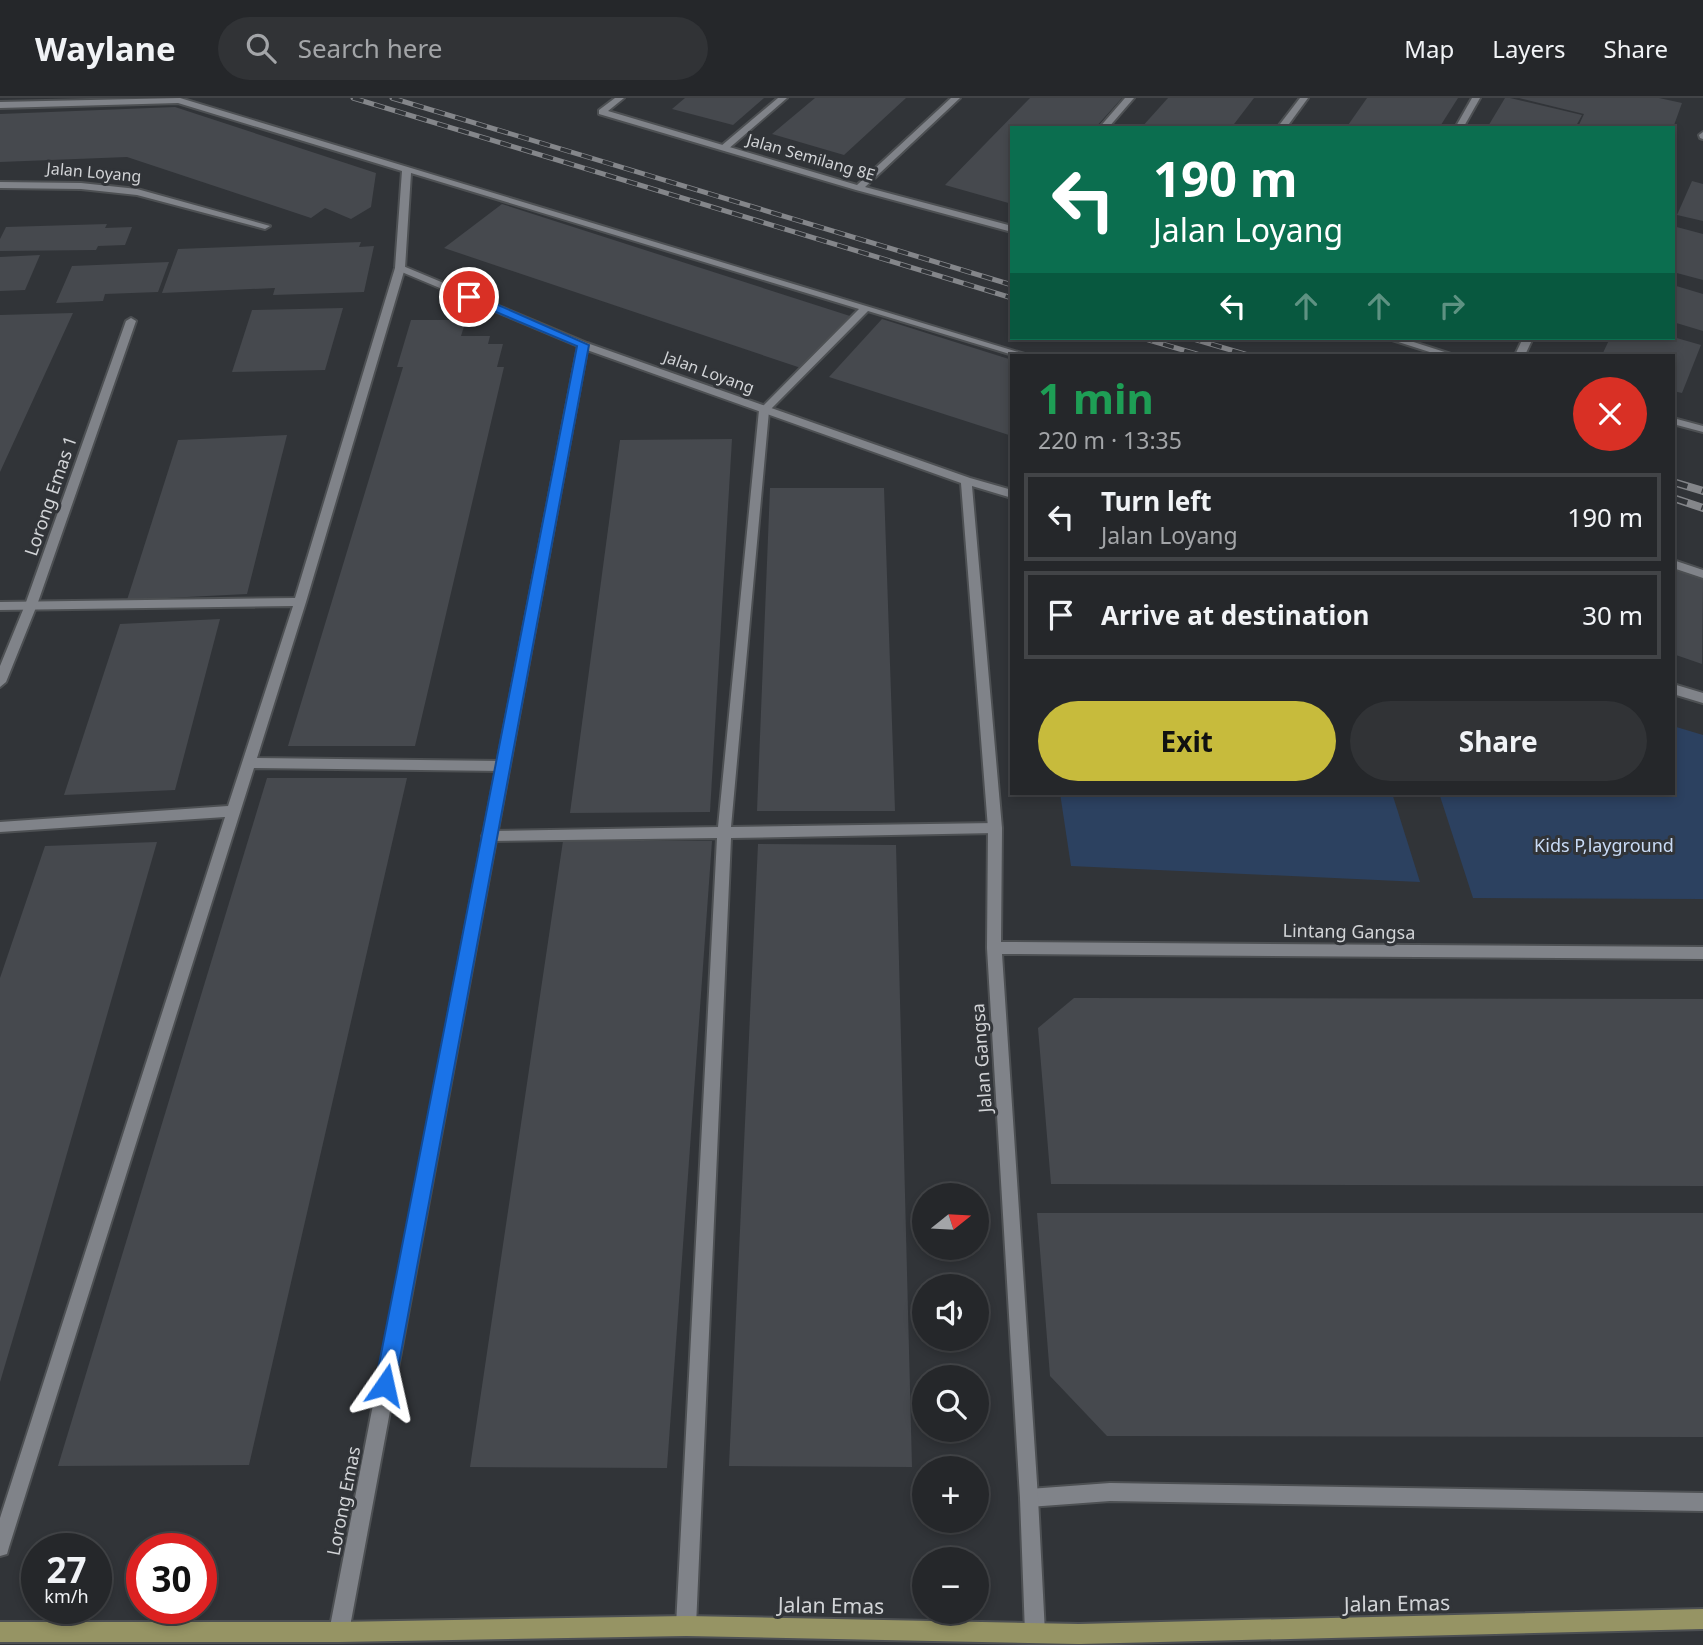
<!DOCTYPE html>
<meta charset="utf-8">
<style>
body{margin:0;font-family:"Noto Sans",sans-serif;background:#313336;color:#f1f3f6;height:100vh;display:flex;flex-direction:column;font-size:26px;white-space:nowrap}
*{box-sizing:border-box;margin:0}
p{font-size:23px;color:#a3a5a8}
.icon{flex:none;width:38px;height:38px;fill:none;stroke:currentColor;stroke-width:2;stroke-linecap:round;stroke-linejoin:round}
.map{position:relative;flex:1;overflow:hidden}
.drawer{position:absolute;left:1010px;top:256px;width:665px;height:441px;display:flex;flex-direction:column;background:#25272a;border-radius:0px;box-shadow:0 4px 10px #0003,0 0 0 2px #424447}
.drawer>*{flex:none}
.top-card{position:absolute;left:1010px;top:28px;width:665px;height:214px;border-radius:0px;box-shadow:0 4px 10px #0003,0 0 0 2px #424447;background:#0b6e4f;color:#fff;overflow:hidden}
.needle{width:46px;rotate:72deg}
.fabs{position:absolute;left:912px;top:1085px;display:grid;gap:14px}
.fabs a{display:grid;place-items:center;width:77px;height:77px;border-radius:50%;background:#25272a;box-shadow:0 4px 10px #0003,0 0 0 2px #424447;font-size:35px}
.speed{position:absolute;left:21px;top:1435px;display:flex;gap:14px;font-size:35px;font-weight:700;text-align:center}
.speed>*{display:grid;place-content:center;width:91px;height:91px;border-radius:50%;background:#25272a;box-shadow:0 4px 10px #0003,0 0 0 2px #424447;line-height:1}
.speed small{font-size:18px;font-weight:400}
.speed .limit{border:10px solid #d22;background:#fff;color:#111}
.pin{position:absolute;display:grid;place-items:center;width:60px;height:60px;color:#fff;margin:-30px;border:4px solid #fff;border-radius:50%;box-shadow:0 2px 7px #0007}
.me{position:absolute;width:77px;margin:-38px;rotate:11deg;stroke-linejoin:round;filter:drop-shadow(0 0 5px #0008)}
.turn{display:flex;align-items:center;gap:24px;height:147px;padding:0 28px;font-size:32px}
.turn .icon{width:91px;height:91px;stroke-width:2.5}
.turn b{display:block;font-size:49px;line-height:60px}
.lanes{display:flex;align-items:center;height:66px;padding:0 28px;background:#0003;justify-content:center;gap:35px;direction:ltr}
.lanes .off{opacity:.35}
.round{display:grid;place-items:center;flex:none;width:74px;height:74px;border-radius:37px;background:#313336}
.headline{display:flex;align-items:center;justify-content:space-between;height:119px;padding:0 28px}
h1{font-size:42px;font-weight:700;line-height:52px;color:#1e9e55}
.primary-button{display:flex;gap:14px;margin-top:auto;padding:14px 28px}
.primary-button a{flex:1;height:80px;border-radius:42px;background:#c7bb3c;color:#111;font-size:28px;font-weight:700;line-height:80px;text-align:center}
.primary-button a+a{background:#313336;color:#f1f3f6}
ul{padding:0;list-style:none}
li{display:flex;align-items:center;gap:21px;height:88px;margin:0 14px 10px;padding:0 14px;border:4px solid #424447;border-radius:0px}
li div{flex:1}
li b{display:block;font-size:26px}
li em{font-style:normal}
header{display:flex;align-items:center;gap:42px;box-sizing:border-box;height:98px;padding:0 35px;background:#25272a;border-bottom:2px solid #424447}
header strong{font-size:33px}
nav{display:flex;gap:38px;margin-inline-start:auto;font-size:24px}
.search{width:490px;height:63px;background:#313336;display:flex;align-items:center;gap:18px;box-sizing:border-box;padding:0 24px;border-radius:38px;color:#a3a5a8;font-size:26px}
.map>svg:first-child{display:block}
</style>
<header>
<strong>Waylane</strong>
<div class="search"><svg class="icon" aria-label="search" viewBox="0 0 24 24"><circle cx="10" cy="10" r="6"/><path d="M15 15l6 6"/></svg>Search here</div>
<nav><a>Map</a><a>Layers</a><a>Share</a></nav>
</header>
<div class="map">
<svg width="1703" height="1547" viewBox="0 0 1703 1547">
<rect width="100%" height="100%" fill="#313438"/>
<!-- green -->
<g fill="#2c4160">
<polygon points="1673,628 1703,637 1703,801 1473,800 1439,695 1673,695"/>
<polygon points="1060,695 1392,695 1420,784 1071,768"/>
</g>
<!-- building -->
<g fill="#46494e">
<polygon points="685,0 764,0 733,27 672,11"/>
<polygon points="815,0 906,0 844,57 772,36"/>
<polygon points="1030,0 1122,0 1095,30 1012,30 1012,106 945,87"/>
<polygon points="1168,0 1254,0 1231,30 1141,30"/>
<polygon points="1367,0 1458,0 1439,30 1346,30"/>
<polygon points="1505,0 1510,0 1582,17 1575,30 1487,30"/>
<polygon points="1519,0 1659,0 1682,5 1673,30 1580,30 1578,29 1584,16"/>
<polygon points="175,9 376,75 371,109 351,121 325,110 311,120 127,59 0,64 0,16"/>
<polygon points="1692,83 1703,86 1703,123 1677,117"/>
<polygon points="502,106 850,218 801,270 444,150"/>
<polygon points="107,126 105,130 132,129 125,147 98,148 96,152 0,153 0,141 6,129"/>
<polygon points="1673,128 1703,136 1703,182 1673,174"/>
<polygon points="361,144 359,149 374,148 364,194 273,197 275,190 162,195 178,151"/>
<polygon points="40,157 25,192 0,193 0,159"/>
<polygon points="169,164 158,194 105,196 103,203 56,205 72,168"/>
<polygon points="1673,187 1703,196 1703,233 1673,224"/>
<polygon points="343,210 325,272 232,274 252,212"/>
<polygon points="73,215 44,278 0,374 0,217"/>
<polygon points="882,221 1012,262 1012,338 829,279"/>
<polygon points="411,222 466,222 461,238 490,238 488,246 503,246 497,269 504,269 415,648 288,648 403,269 397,269"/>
<polygon points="1673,239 1701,247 1682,295 1673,293 1673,257 1602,257 1610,240"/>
<polygon points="287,337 247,496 127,502 178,342"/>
<polygon points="732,341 710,714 570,715 620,342"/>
<polygon points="770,390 884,390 895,713 757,713"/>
<polygon points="1673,472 1703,481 1702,566 1673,556"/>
<polygon points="220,521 175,692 64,697 120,526"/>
<polygon points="267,680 407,680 249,1367 58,1368"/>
<polygon points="563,743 712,743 667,1370 470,1369"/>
<polygon points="157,744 33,1173 0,1284 0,880 45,748"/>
<polygon points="758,746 896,747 912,1369 729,1368"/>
<polygon points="1074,900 1703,901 1703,1088 1051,1086 1038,930"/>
<polygon points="1037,1115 1703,1115 1703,1339 1107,1338 1050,1278"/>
</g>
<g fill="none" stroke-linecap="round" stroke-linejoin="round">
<defs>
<g id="lane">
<polygon points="180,0 1028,257 1013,257 868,213 769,313 731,729 995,725 1002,730 995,735 731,740 696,1528 693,1535 686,1538 679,1535 676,1528 717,740 489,743 484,742 482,738 484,734 489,733 718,729 759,312 859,211 411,75 405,170 306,504 257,660 502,663 509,668 502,673 254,670 9,1449 7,1456 0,1458 0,1420 225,719 0,734 0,724 228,708 293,508 0,512 0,504 295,500 395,170 402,73 178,5 0,10 0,4"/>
<polygon points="778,0 787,0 727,52 721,52 721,48"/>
<polygon points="1125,0 1134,0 1108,30 1099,30"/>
<polygon points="1472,0 1480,0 1463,30 1455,30"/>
<polygon points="1673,462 1703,472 1703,480 1673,470"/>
<polygon points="1110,1385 1703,1395 1703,1413 1110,1403 1029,1409 1022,1407 1020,1400 1022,1393 1029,1391"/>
</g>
<g id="street">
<polygon points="615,0 624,0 608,13 857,87 951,0 960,0 865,89 1012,128 1012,134 856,92 599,16 599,12"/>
<polygon points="1300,0 1308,0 1286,30 1277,30"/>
<polygon points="1703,34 1703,41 1700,40 1699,37"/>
<polygon points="0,84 81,85 137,91 270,128 265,131 137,97 81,91 0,90"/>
<polygon points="397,168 403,168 587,245 970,380 1012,392 1012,400 972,388 1002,730 1001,844 1703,849 1703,861 1002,856 1038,1400 1045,1535 1042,1542 1035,1545 1028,1542 1025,1535 1020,1400 987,850 988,730 961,385 587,252 349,1534 346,1541 339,1544 332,1541 329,1534 578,248 397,172"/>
<polygon points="131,220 136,223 37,507 6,584 0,589 0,568 25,507 126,223"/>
<polygon points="1386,240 1401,240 1454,257 1439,257"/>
<polygon points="1523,240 1533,240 1525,257 1515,257"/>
<polygon points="1673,320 1703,328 1703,334 1673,326"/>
<polygon points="1673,586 1703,595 1703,605 1673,596"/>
</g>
<polygon id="secondary" points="1703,1511 1703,1531 1079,1546 686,1538 339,1544 0,1544 0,1524 339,1524 686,1518 1079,1526"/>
</defs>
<!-- lane casing -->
<use href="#lane" stroke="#4d5053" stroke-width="4"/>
<!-- street casing -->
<use href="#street" stroke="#4d5053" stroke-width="4"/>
<!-- secondary casing -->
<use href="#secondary" stroke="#4d5053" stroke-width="4"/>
<!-- lane -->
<use href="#lane" fill="#808389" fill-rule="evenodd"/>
<!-- street -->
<use href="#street" fill="#808389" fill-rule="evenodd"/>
<!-- secondary -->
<use href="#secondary" fill="#969464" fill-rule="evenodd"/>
<defs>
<g id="rail-far1">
<polyline points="353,0 1012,200"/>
<polyline points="392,0 1012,187"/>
<polyline points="1142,240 1200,257"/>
<polyline points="1190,240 1248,257"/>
</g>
<g id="rail">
<polyline points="1673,384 1703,393"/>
<polyline points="1673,400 1703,410"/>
</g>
</defs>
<!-- rail-far1 casing -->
<use href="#rail-far1" stroke="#84868a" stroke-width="5"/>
<!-- rail casing -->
<use href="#rail" stroke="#84868a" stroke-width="8"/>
<!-- rail-far1 -->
<use href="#rail-far1" stroke="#313438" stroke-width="3.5" stroke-dasharray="11" stroke-linecap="butt"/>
<!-- rail -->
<use href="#rail" stroke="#313438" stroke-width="5" stroke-dasharray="15" stroke-linecap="butt"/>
</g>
<!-- route -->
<polygon fill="#1a73e8" stroke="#114b97" stroke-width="2" points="465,196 473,196 589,247 395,1287 392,1294 385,1297 378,1294 375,1287 577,248 465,201"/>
<g text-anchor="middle" stroke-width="6" stroke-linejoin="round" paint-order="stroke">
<!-- far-street labels -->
<g font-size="16" fill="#d2d4d7" stroke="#313438">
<text transform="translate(811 59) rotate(16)" y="6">Jalan Semilang 8E</text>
<text transform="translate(94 74) rotate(5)" y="6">Jalan Loyang</text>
<text transform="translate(709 274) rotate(20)" y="6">Jalan Loyang</text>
</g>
<!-- street labels -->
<g font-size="18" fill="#d2d4d7" stroke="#313438">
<text transform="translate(51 398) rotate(-71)" y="6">Lorong Emas 1</text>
<text transform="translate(1349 834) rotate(1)" y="6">Lintang Gangsa</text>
<text transform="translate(982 960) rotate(-94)" y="6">Jalan Gangsa</text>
<text transform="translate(344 1403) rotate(-79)" y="6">Lorong Emas</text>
</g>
<!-- park labels -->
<g font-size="18" fill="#c9dbf6" stroke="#313438">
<text x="1604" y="754">Kids P,layground</text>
</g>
<!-- near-street labels -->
<g font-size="21" fill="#d2d4d7" stroke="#313438">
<text transform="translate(1397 1506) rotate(-1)" y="7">Jalan Emas</text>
<text transform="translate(831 1508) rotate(1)" y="7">Jalan Emas</text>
</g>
</g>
</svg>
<div class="fabs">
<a><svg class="needle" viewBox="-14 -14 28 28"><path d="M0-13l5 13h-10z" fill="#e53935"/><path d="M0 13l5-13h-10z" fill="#a3a5a8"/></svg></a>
<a><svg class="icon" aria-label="sound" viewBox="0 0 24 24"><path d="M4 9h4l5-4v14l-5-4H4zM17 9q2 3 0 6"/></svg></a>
<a><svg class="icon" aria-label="search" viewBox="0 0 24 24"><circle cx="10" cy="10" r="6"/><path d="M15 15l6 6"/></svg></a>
<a>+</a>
<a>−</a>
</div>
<div class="speed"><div>27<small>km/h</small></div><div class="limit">30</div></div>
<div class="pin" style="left:469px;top:199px;background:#d93025"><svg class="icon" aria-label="arrive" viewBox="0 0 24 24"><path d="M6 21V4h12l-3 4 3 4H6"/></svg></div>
<svg class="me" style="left:385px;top:1287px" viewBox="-20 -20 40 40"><path d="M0-17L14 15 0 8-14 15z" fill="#1a73e8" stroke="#fff" stroke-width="4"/></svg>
<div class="top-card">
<div class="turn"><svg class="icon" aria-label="left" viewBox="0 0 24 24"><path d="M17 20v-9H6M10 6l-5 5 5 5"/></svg><div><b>190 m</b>Jalan Loyang</div></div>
<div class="lanes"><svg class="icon" aria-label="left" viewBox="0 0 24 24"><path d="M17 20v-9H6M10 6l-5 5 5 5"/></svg><svg class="icon off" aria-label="ahead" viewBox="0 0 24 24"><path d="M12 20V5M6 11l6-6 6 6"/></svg><svg class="icon off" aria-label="ahead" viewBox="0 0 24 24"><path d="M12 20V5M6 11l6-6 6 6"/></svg><svg class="icon off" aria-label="right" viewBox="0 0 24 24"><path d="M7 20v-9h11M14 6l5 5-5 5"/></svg></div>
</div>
<section class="drawer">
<div class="headline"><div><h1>1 min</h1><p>220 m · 13:35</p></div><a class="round" style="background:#d93025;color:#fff"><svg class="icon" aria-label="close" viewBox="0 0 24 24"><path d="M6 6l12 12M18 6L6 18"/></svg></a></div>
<ul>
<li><svg class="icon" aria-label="left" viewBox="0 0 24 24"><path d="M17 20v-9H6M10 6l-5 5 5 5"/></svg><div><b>Turn left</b><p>Jalan Loyang</p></div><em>190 m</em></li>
<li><svg class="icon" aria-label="arrive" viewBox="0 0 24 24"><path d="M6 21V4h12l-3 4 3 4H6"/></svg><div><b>Arrive at destination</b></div><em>30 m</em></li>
</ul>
<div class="primary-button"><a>Exit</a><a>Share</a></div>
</section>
</div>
